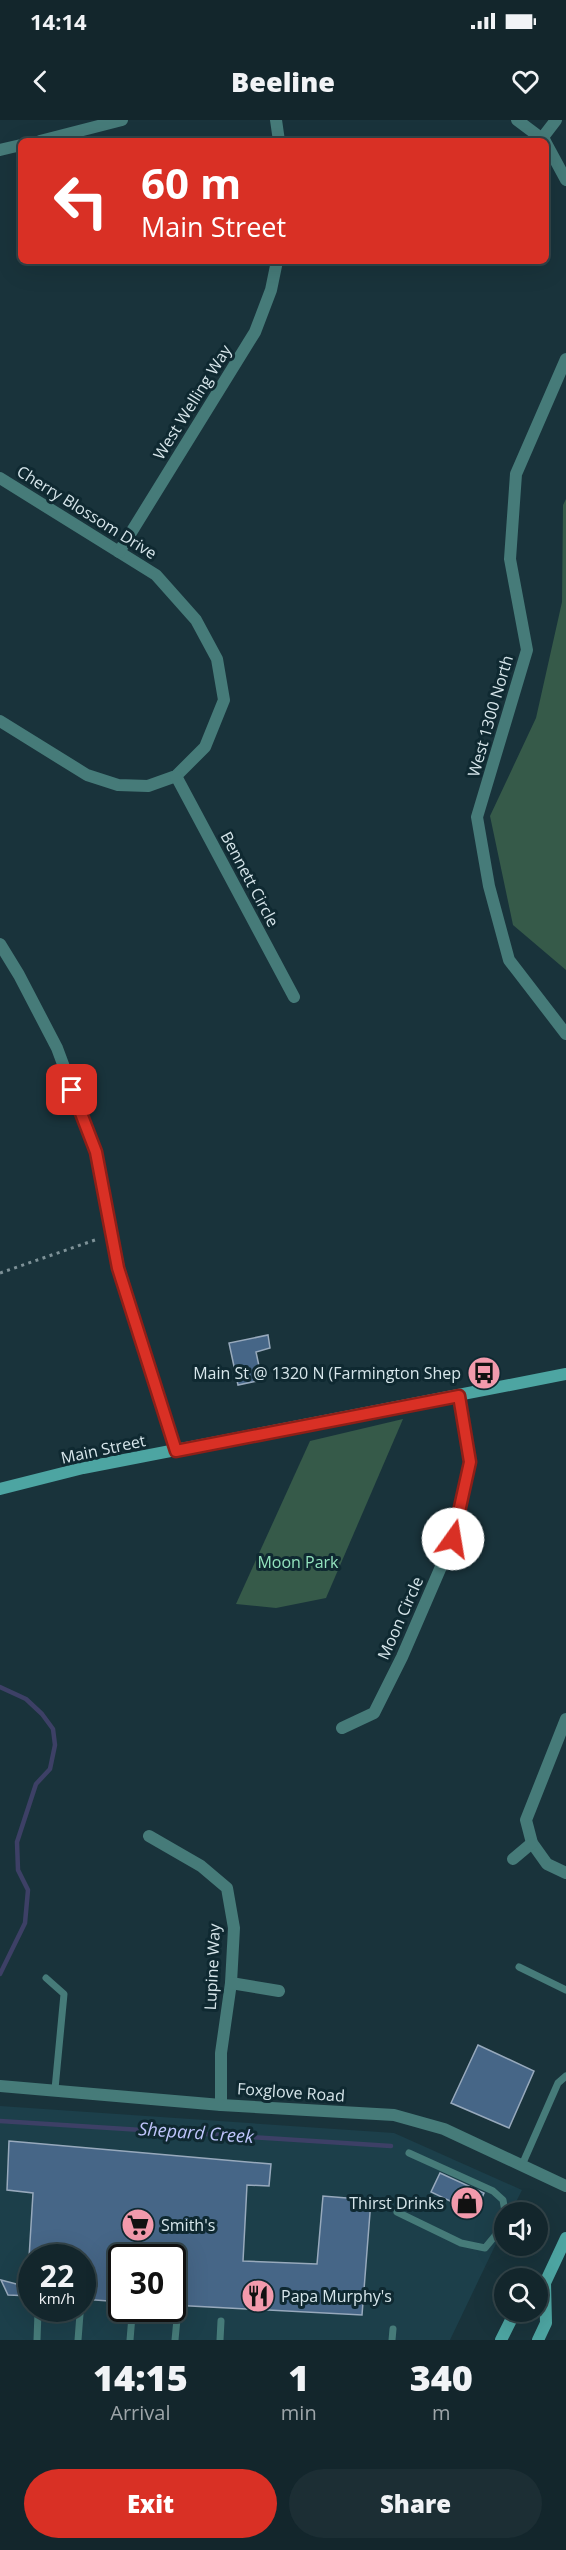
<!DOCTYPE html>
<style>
body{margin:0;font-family:"Open Sans",sans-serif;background:#1c2e34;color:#f1f3f6;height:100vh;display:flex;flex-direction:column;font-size:22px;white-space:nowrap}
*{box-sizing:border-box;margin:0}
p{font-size:20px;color:#9da5a9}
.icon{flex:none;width:33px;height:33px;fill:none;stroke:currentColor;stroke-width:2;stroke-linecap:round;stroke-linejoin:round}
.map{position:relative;height:2220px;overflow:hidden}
.sheet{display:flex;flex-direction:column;background:#13262c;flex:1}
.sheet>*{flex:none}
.banner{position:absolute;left:18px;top:18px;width:531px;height:126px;border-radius:9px;box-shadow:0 6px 24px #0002,0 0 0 2px #324348;background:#d93025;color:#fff;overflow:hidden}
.controls{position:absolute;left:494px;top:2082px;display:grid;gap:12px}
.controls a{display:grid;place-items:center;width:54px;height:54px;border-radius:50%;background:#13262c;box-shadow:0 6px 24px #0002,0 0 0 2px #324348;font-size:30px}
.speed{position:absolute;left:18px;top:2124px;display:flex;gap:12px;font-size:30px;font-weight:700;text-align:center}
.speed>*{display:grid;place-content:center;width:78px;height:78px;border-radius:50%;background:#13262c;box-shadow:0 6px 24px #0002,0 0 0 2px #324348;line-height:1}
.speed small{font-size:15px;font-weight:400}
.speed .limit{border:3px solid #111;border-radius:9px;background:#fff;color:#111}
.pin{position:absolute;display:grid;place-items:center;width:51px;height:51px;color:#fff;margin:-26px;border-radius:12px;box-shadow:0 3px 9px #0006}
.me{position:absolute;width:66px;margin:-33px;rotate:13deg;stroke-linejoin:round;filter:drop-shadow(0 0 4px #0008)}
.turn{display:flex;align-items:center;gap:21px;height:126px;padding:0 24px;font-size:27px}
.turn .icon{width:78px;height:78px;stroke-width:2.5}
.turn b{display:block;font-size:42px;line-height:51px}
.eta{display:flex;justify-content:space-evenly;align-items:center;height:102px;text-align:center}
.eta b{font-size:36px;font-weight:800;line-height:42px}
.button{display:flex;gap:12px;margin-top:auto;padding:12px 24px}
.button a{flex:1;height:69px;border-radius:36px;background:#d93025;color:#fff;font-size:24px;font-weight:800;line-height:69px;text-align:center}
.button a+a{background:#1c2e34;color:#f1f3f6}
.status{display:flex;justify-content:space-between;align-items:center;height:42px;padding:0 30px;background:#13262c;direction:ltr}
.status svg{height:16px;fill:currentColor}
header{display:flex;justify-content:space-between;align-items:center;height:78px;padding:0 24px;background:#13262c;font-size:27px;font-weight:800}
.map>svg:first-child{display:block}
</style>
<div class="status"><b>14:14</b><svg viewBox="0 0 49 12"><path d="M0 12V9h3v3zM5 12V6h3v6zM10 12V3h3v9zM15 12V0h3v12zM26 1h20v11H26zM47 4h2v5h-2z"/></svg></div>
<header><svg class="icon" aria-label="back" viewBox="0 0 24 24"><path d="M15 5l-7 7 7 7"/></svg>Beeline<svg class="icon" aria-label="heart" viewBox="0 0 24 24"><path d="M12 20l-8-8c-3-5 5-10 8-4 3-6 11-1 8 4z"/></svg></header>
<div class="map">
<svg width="566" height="2220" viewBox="0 0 566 2220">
<rect width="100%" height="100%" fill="#19333b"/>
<!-- built -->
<path fill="#1c3f4a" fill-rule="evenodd" d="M0,1986L394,2013L522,2070L511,2092H504V2107L450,2220H0ZM32,2138H82V2188H32ZM122,2138H172V2188H122Z"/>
<!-- green -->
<g fill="#365a49">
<polygon points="566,379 566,850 513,805 490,696 536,598 562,482 563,385"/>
<polygon points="403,1299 326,1478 276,1488 236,1484 310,1321"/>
</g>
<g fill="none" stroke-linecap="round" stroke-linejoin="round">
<!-- stream -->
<g stroke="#3d4066" stroke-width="4.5">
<polyline points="0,1854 25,1803 28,1770 18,1750 17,1722 36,1664 50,1649 55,1625 53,1609 42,1594 26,1579 0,1567"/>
<polyline points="0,2001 391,2026"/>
</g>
</g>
<!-- building -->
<g fill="#466687" stroke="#97a9bc" stroke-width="1.5">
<polygon points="268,1215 270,1228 256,1232 262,1260 238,1265 229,1223"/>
<polygon points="478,1925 534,1951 509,2008 451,1983"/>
<polygon points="9,2021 271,2044 269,2066 247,2065 243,2141 317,2144 323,2076 371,2080 362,2195 172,2185 172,2138 122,2138 122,2182 82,2179 82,2138 29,2138 33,2073 7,2070"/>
<polygon points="440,2053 484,2073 475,2093 431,2072"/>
<polygon points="1,2160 32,2168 32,2176 8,2175"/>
</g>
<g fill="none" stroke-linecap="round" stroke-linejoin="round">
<!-- path -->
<polyline stroke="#7e9298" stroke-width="3" stroke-dasharray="3 4.5" stroke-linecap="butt" points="0,1153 95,1120"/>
<!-- lane -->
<g stroke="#467b79" stroke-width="7">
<polyline points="519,1847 566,1870"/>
<polyline points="46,1858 64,1874 55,1969"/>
<polyline points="409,2033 493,2071 503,2080 505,2092"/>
<polyline points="522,2045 558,1963 566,1956"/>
<polyline points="397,2092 461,2123 485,2128 499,2111 504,2099"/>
<polyline points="37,2220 38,2192"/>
<polyline points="78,2220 80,2194"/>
<polyline points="130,2220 132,2196"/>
<polyline points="175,2220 177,2199"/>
<polyline points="220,2220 221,2201"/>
<polyline points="392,2220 393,2209"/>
</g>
<!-- street -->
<g stroke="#467b79" stroke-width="12">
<polyline points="276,0 279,21"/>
<polyline points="517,0 545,21"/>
<polyline points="543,17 556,0"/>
<polyline points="40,21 122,0"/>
<polyline points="546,23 566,60"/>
<polyline points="0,30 21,25"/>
<polyline points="566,239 516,354 510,439 527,530 477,697 489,766 509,840 566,914"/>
<polyline points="0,358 156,455 196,500 217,539 224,580 205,627 176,656 148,666 118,665 87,655 0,601"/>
<polyline points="119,432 255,212 271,170 277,141"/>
<polyline points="176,656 294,877"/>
<polyline points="0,824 19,855 57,928 96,1033 119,1148 176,1331"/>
<polyline points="566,1599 526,1700 532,1723 547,1744 566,1753"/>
<polyline points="342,1608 374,1593 402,1537 453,1419 470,1342 459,1276"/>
<polyline points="149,1716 201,1746 227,1768 234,1808 231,1863 221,1933 221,1985"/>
<polyline points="513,1739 532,1723"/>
<polyline points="231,1863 279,1871"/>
<polyline points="0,1966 221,1985 394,1995 444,2009 566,2066"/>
</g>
<!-- secondary -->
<g stroke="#4da5a2" stroke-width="12">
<polyline points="0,1369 83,1348 566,1254"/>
<polyline points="537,2170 545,2163 566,2118"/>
<polyline points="501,2220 515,2192"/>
<polyline points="538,2220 546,2203 545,2163"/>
</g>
</g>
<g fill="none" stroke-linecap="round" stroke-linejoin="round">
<defs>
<polyline id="route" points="72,970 96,1032 118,1148 176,1331 459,1276 470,1342 453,1419"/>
</defs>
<!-- route casing -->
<use href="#route" stroke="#8d1f18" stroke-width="15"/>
<!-- route -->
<use href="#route" stroke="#d93025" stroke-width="10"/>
</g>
<!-- icons -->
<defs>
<symbol id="bus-disc" viewBox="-11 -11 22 22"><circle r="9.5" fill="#f29aac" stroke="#0f2931"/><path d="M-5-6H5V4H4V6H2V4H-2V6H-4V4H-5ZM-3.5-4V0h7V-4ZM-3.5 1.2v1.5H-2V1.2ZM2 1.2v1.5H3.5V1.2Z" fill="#111"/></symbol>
<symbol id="shop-disc" viewBox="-11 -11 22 22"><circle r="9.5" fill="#f29aac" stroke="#0f2931"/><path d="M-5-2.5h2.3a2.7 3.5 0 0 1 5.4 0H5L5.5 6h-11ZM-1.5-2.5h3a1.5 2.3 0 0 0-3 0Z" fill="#111"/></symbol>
<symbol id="supermarket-disc" viewBox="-11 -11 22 22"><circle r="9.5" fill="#f29aac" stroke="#0f2931"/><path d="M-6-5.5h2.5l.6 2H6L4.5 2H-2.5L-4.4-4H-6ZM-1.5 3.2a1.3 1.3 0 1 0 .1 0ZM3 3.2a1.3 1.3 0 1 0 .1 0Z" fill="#111"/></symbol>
<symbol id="restaurant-disc" viewBox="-11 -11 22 22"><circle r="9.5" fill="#f29aac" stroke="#0f2931"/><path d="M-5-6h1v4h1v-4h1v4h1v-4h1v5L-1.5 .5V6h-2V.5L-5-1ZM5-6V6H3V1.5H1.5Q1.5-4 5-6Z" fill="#111"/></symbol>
</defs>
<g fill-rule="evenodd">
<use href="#bus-disc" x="465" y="1234" width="38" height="38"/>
<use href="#shop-disc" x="448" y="2064" width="38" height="38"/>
<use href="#supermarket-disc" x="119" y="2086" width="38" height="38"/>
<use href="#restaurant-disc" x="239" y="2157" width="38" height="38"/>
</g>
<g text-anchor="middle" stroke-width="6" stroke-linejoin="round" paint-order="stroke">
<!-- street labels -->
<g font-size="16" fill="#d7e6eb" stroke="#0f2931">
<text transform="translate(192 282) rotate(-58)" y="6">West Welling Way</text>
<text transform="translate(87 392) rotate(32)" y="6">Cherry Blossom Drive</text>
<text transform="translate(490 596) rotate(-74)" y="6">West 1300 North</text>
<text transform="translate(250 759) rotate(62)" y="6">Bennett Circle</text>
<text transform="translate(103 1329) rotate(-12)" y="6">Main Street</text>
<text transform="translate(400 1498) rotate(-66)" y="6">Moon Circle</text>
<text transform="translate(212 1847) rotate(-87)" y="6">Lupine Way</text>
<text transform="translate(291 1972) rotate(4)" y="6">Foxglove Road</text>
</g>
<!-- poi labels -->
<g font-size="16" fill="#d7e6eb" stroke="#0f2931" text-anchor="end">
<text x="461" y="1259">Main St @ 1320 N (Farmington Shep</text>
<text x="444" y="2089">Thirst Drinks</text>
<text x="161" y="2111" text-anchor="start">Smith's</text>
<text x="281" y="2182" text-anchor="start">Papa Murphy's</text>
</g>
<!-- park labels -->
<g font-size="16" fill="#92e2bd" stroke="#0f2931">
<text x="298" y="1448">Moon Park</text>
</g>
<!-- water labels -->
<g font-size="18" font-style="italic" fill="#bfc5fb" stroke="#0f2931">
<text transform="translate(196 2013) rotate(4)" y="6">Shepard Creek</text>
</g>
</g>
</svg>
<div class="controls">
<a><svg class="icon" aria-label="sound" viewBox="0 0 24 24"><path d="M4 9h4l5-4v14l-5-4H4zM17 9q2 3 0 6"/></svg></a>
<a><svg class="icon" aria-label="search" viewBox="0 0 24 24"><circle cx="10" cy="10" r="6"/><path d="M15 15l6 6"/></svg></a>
</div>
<div class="speed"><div>22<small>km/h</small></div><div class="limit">30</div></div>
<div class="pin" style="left:72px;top:970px;background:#d93025"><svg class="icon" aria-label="arrive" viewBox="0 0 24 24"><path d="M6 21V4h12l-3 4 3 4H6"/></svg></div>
<svg class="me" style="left:453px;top:1419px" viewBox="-20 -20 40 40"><circle r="19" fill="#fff"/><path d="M0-13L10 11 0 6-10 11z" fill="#d93025"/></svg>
<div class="banner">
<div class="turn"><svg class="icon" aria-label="left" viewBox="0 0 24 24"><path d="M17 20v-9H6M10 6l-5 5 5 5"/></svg><div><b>60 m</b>Main Street</div></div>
</div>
</div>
<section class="sheet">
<div class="eta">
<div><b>14:15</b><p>Arrival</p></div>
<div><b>1</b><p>min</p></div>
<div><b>340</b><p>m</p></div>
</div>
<div class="button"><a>Exit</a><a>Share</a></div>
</section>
